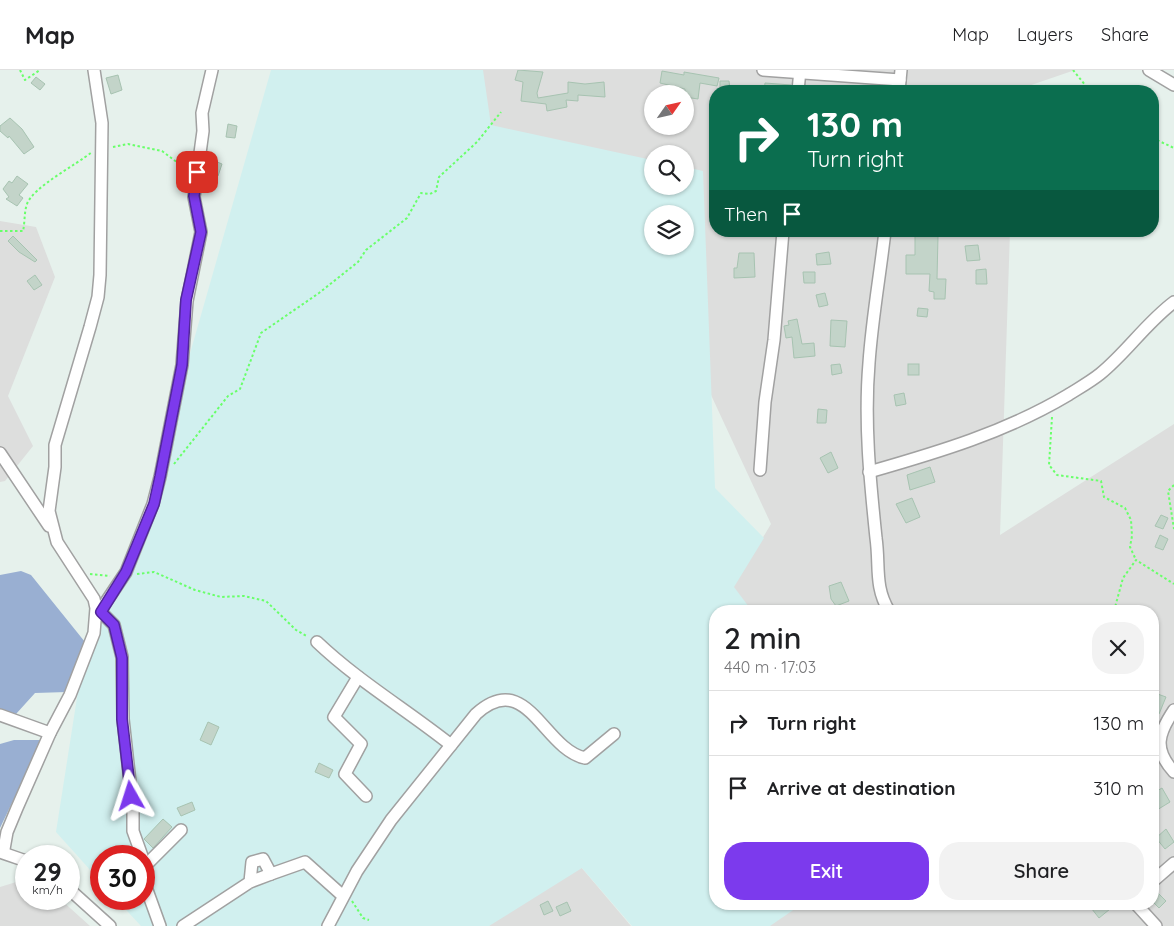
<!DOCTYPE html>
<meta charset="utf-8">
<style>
body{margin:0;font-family:Quicksand,sans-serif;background:#f2f2f2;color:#202124;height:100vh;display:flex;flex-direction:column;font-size:19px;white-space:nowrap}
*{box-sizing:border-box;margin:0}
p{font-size:16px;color:#757577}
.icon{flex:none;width:28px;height:28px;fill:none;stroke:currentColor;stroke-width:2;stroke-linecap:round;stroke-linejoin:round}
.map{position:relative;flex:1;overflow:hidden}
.side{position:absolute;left:709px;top:535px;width:450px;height:305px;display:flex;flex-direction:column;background:#fff;border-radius:20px;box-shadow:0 1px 4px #0004}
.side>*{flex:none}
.top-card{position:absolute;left:709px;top:15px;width:450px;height:152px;border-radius:20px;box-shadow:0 1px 4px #0004;background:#0b6e4f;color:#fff;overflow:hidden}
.needle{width:32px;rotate:56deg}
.tools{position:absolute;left:644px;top:15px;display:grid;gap:10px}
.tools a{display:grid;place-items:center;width:50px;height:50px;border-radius:50%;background:#fff;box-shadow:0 1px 4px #0004;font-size:25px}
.speed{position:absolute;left:15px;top:775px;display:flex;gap:10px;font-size:25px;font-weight:700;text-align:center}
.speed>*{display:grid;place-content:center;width:65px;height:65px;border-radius:50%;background:#fff;box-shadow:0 1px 4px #0004;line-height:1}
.speed small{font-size:12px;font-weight:400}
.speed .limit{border:8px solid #d22;background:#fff;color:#111}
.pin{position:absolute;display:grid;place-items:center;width:42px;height:42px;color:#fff;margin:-21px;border-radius:10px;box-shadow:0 2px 8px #0006}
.me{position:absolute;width:55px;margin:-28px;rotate:354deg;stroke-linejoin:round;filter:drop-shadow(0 0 4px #0008)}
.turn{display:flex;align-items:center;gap:18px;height:105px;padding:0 15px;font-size:22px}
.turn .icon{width:65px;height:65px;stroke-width:2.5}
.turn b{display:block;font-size:35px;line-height:42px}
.then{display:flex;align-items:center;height:48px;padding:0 15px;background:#0003;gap:10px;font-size:19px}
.round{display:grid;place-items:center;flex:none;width:52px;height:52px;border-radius:20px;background:#f2f2f2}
.head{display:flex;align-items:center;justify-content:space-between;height:85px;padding:0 15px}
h1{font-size:30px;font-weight:600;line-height:38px}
.primary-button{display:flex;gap:10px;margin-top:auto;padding:10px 15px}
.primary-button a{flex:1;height:58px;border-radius:20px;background:#7c3aed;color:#fff;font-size:20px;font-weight:600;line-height:58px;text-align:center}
.primary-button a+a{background:#f2f2f2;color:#202124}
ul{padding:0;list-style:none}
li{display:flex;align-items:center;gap:15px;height:65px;padding:0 15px;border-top:1px solid #e0e0e0}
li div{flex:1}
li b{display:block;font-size:19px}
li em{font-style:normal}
header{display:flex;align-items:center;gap:30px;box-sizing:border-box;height:70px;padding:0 25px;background:#fff;border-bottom:1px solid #e0e0e0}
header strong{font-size:24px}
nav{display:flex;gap:28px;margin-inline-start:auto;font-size:18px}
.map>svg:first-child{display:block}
</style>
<header>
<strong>Map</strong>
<nav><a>Map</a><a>Layers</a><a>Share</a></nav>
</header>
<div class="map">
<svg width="1174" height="856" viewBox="0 0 1174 856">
<rect width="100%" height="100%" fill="#e6f1ec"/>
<!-- residential -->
<g fill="#dddedd" fill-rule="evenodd">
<path d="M416,0H1075L1014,21H715V161H1010L1000,465L1174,354V856H768L800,834H1152V541H751L733,517L771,454L626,142L459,123ZM652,24H685V56H652ZM652,84H685V116H652ZM652,144H685V176H652Z"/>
<polygon points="0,151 36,157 55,207 8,326 33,376 5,411 0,412"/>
<polygon points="581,797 631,856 488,856"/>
<polygon points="26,809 26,829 60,829 90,856 0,856 0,817"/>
</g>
<!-- farmland -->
<path fill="#d1f0ef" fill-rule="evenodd" d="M271,0H483L491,55L652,90V116H685V97L703,101L715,418L764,468L734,517L752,541H715V834H802L770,856H632L582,798L489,856H141L116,829H144V786H101V812L56,762L89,551L105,525L125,504L143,448ZM652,144H685V176H652Z"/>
<!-- forest -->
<g fill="#99afd2">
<polygon points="21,501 31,505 89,577 67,622 35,623 16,644 0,641 0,505"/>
<polygon points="14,670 42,670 0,758 0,674"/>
</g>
<!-- building -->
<g fill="#c3d4c9" stroke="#a7c3b1">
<polygon points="518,0 543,2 537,23 538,28 568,23 568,12 585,14 604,12 605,27 578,25 578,31 566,30 567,37 547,41 546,34 521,31 523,12 515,10"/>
<polygon points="662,1 684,5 684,2 719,8 717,16 700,13 698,29 685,27 685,19 660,13"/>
<polygon points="118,5 122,20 111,24 106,8"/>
<polygon points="36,7 45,14 40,20 31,13"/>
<polygon points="720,11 729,11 730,19 720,19"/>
<polygon points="765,13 791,15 791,21 764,21"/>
<polygon points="10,48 22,59 34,77 24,84 9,66 8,68 0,61 0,56"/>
<polygon points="228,54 237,56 235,68 226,67"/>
<polygon points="215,91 222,94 218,106 210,104"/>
<polygon points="17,106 28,114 19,125 23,128 17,136 6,129 9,127 3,119 9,111 12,113"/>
<polygon points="928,161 929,166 938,166 937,209 946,209 945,229 934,229 934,222 929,221 930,204 906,204 906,185 915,185 915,162"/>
<polygon points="13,166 37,190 35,192 19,182 8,171"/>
<polygon points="978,175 980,190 967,191 965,176"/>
<polygon points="829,182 831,194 817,195 816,184"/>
<polygon points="739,183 754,183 755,207 734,208 734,198 737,198"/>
<polygon points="986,199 987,214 976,214 976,200"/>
<polygon points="803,202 815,202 815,213 804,213"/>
<polygon points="35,205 42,215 34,220 27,211"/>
<polygon points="825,223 828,235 819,237 816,225"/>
<polygon points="918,238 928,239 927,247 917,246"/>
<polygon points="797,249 802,274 814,273 815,286 794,288 792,267 786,268 784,256 789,255 788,251"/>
<polygon points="831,250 847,251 845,277 830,276"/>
<polygon points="840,294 842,303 832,305 831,295"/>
<rect x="908" y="294" width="11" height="11"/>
<polygon points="904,323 906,334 896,336 894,325"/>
<polygon points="818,339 827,340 826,353 817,353"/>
<polygon points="831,382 838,398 828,403 820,388"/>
<polygon points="930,397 935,412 910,420 907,405"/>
<polygon points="912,428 920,447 906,453 896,434"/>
<polygon points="1161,445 1168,448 1163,459 1155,456"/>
<polygon points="1160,465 1168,469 1163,480 1155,477"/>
<polygon points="841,512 849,531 836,536 831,529 829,516"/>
<polygon points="1152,622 1166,627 1159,644 1152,641"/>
<polygon points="208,652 219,657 211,675 200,670"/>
<polygon points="319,693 333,700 329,708 315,702"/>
<polygon points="1162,718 1170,732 1152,743 1152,724"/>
<polygon points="192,732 195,740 181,746 177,738"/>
<polygon points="163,749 172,757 153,778 144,769"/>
<polygon points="1166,759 1174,772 1165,779 1156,768"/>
<polygon points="1158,823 1166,831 1159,838 1152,831 1152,828"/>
<polygon points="33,829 52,829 40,838"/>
<polygon points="548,831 553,841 544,845 540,835"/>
<polygon points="567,832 571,841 560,846 556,837"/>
<polygon points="1088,834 1106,834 1110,839 1099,848"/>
</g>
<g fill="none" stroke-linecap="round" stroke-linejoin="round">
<defs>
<g id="minor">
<polyline points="763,0 900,10"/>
<polyline points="1149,0 1174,15"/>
<polyline points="798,21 800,0"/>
<polyline points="899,21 901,0"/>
<path d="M885,161C880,205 872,249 869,293C864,352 870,410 876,468C880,496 874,516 889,541"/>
<polyline points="0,383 49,456"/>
<polyline points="760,400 765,332 774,270 783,161"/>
<path d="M869,402C939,382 1006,362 1068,325C1079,318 1090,312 1100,304C1127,282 1146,253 1174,232"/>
<polyline points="101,542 114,555 122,587 123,649 133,739 133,761 142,786"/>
<polyline points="96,547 126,502 153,434 160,407 182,295 187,231 201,162 194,127 203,61 202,43 212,0"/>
<path d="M317,572C358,611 407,640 451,675"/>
<polyline points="358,607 334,647 361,674 345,704 366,726"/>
<path d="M1174,640C1158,664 1153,679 1174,702"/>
<polyline points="0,645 50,663"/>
<polyline points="0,780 4,779 7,762 17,738 50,663 70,625 94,563 96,538 94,529 57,472 49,441 55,397 55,375 90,257 98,227 100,205 102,53 94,0"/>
<polyline points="0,782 26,791"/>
<polyline points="271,804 305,792 343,826"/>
<polyline points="1152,812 1174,793"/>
<polyline points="69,819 110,856"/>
<polyline points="1136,834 1156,856"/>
<polyline points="160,856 147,820 144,806 146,795 181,760"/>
<polyline points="183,856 250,812 271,804 263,789 252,792 250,812"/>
<path d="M328,856L357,801L391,750L476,644C527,598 543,679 585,688L614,664"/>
</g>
</defs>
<!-- minor casing -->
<use href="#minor" stroke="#a1a1a1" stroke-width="14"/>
<!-- path -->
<g stroke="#69ff6a" stroke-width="2" stroke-dasharray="2.5 2.5" stroke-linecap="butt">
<polyline points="20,0 25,10 40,0"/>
<polyline points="1073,0 1090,21"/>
<polyline points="1152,71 1159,71 1174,78"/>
<polyline points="113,77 128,74 162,81 178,93 187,94"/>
<path d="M0,161H23C25,153 24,142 27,134C33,117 76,95 92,82"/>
<polyline points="1052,347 1049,395 1057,405 1101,411 1104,427 1125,438 1131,450 1132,466 1130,477 1136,490"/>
<polyline points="174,394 228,326 240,319 261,263 319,223 358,192 366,180 407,148 421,123 430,124 436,121 439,107 477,72 501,42"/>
<polyline points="1174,415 1168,421 1174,459"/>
<polyline points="90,504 110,506"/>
<polyline points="137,504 154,502 195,520 221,527 244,526 266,531 296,560 308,567"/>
<polyline points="1114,541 1123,508 1136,490 1174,514"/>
<polyline points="352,831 363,848 369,850"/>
</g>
<!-- minor -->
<use href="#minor" stroke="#fff" stroke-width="11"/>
</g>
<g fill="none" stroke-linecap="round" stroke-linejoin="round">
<defs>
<polyline id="route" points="131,726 122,649 122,588 114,555 101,542 126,502 154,434 160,407 182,295 186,230 201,162 194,126 197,102"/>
</defs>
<!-- route casing -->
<use href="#route" stroke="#51269a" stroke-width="12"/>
<!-- route -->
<use href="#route" stroke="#7c3aed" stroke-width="9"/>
</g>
</svg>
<div class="tools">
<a><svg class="needle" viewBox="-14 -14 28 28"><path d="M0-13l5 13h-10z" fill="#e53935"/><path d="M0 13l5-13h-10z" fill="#757577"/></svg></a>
<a><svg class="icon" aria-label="search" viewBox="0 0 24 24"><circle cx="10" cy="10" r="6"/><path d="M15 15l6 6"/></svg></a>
<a><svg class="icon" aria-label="layers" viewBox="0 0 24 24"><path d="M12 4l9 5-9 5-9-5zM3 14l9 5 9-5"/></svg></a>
</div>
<div class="speed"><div>29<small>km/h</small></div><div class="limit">30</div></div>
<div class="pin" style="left:197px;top:102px;background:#d93025"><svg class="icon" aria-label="arrive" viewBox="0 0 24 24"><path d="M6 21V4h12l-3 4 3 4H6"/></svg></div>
<svg class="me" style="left:131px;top:726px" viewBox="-20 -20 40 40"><path d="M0-17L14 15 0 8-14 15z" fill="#7c3aed" stroke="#fff" stroke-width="4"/></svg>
<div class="top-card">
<div class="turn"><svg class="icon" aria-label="right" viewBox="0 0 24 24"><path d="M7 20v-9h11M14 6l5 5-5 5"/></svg><div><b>130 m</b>Turn right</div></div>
<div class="then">Then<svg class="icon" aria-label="arrive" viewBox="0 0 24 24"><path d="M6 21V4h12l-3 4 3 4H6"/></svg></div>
</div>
<section class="side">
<div class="head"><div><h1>2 min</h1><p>440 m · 17:03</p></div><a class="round"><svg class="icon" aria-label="close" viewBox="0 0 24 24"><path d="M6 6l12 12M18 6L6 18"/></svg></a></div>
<ul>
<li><svg class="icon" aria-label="right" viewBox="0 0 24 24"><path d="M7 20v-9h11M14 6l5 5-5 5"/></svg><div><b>Turn right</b></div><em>130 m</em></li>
<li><svg class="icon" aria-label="arrive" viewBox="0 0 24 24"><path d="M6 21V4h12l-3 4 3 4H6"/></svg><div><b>Arrive at destination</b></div><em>310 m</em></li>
</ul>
<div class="primary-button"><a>Exit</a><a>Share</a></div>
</section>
</div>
